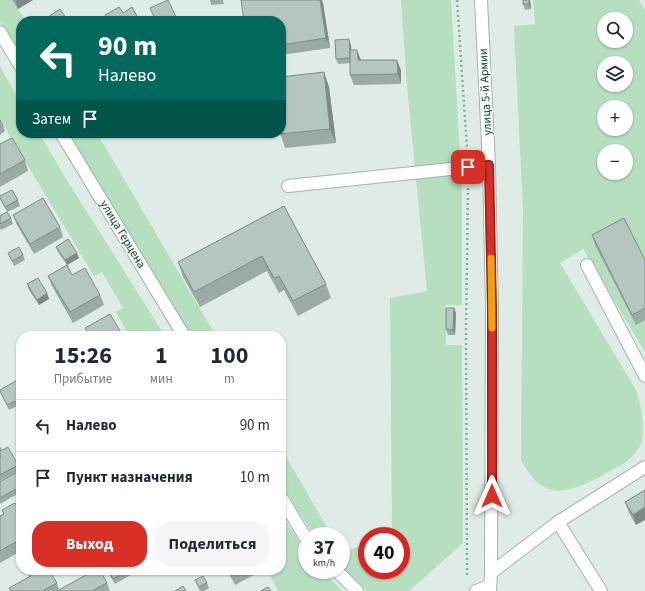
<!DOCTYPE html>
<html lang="ru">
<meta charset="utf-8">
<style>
body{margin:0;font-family:"Source Sans 3",sans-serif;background:#f6f6f7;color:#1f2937;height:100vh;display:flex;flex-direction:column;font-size:15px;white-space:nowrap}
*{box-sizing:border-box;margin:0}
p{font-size:13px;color:#747a83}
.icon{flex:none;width:22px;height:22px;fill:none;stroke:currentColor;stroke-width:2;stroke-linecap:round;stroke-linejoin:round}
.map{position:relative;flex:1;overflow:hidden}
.panel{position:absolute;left:16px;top:331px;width:270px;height:244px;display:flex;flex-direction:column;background:#fff;border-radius:16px;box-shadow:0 1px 3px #0004}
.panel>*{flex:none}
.banner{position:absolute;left:16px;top:16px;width:270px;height:122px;border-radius:16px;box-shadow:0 1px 3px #0004;background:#00695c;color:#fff;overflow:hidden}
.controls{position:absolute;left:597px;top:12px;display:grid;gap:8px}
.controls a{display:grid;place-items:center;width:36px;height:36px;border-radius:50%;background:#fff;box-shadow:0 1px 3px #0004;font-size:20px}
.speed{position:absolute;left:298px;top:527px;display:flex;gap:8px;font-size:20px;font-weight:700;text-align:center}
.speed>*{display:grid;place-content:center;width:52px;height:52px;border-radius:50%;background:#fff;box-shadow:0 1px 3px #0004;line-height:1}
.speed small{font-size:10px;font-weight:400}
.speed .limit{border:6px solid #d22;background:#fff;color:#111}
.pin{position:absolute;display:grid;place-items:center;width:34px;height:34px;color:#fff;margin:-17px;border-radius:8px;box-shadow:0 2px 6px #0006}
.me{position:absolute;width:44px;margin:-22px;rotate:0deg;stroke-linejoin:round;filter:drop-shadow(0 0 3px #0008)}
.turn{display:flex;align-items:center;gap:14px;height:84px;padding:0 16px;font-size:18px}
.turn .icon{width:52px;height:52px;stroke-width:2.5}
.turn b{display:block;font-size:28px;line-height:34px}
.then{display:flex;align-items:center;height:38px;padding:0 16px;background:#0003;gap:8px;font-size:15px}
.eta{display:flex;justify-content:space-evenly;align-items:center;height:68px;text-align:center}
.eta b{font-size:24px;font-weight:700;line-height:28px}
.primary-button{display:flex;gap:8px;margin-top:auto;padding:8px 16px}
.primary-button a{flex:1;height:46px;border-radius:16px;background:#d93025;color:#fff;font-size:16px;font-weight:700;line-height:46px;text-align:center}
.primary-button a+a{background:#f6f6f7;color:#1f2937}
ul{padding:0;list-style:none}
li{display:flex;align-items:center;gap:12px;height:52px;padding:0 16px;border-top:1px solid #e0e1e3}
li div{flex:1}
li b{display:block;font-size:15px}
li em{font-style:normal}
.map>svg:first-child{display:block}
</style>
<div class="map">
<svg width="645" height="591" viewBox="0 0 645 591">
<rect width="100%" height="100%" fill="#dfece5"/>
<!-- green -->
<g fill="#b5dfbf" fill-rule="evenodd">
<polygon points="0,0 12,0 26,21 21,21 21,56 0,22"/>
<polygon points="401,0 451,0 462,188 462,305 446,305 446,345 462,345 463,543 409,591 367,591 341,570 341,551 343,554 367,542 367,570 401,570 401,536 378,536 392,529 390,298 427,291 407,86"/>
<path d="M533,0H639L645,10V352L583,249L560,263L636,390C641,405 645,425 642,441C640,448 634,455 628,460C625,463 620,466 615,468C600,477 571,494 553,490C536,486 529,474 521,460L523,211L514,26L535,24ZM604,19H626V41H604ZM604,63H626V85H604ZM604,107H626V129H604ZM604,151H626V173H604Z"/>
<polygon points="0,67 21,103 21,133 39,133 68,182 165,336 129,336 116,312 123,308 102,272 94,276 0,119"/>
<polygon points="68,133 97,133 216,336 191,336"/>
<polygon points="281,448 332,536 314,536 281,484"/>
<polygon points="281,514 307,553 307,570 322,570 342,591 278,591 267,570 281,570"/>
</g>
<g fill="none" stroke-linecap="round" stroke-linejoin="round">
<defs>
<g id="minor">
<polyline points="481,0 489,165 492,309 491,573 490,591"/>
<polyline points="0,32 21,67"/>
<polyline points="61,133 184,336"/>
<polyline points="288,186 489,165"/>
<polyline points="587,265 645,376"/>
<polyline points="281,497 307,540"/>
<polyline points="558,522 601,591"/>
<polyline points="336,570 357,591"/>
<polyline points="491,573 558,522 645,467"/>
<polyline points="476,591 490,586"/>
</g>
</defs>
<!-- minor casing -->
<use href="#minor" stroke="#a1b4ac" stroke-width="14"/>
<!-- path -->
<g stroke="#7cb29f" stroke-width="2.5" stroke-dasharray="2 3" stroke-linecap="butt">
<polyline points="457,0 467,149"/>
<polyline points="467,575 466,329 468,186"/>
</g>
<!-- minor -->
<use href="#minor" stroke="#fff" stroke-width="12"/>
</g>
<!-- wall -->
<g fill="#9baaa3">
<polygon points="12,0 33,0 18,9"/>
<polygon points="210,0 223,0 224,4 211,5"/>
<polygon points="523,0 530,0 531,9 525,10 523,4"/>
<polygon points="323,3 330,48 281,55 281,21"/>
<polygon points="123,13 137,16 139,21 107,21 105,15"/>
<polygon points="351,45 351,50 361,60 401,70 401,84 354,85 350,75 350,63 338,64 336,59"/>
<polygon points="324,72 329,87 336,143 285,148 280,133"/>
<polygon points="0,120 3,126 5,131 0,135"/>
<polygon points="0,144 25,160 28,171 0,187"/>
<polygon points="0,198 18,200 20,206 7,212 11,218 13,224 1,230 0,228 0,216 7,212"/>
<polygon points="284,206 326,284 331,298 298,316 284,290 279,293 267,271 200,307 183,277 178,262"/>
<polygon points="13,215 60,227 63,237 34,254 17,225"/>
<polygon points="592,235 645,260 645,320 636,325 595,245"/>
<polygon points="56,247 79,258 67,265 58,252"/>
<polygon points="8,253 23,255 25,260 14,266"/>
<polygon points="48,276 100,295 104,305 73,323 52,286"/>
<polygon points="27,284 47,293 49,299 39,305 29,290"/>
<polygon points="454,308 456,313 455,335 448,335 446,329"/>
<polygon points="21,378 21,414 17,406 9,410 0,391"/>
<polygon points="0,446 2,450 18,465 20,470 0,481"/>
<polygon points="21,479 21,492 0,504 0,482"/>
<polygon points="645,490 636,525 629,513 625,502"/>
<polygon points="2,510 21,514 21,551 0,563 0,516 4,514"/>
<polygon points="27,570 57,583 59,590 107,583 110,591 10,591 9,588 29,577"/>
<polygon points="110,570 133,570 134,573 115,584 110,576 109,571"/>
<polygon points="227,570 263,570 235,585"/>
<polygon points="195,580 207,583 209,588 204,591 200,591"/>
</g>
<!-- shaded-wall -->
<g fill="#7e8b85">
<polygon points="15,0 33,0 18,9"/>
<polygon points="320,0 322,0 323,3 330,48 326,38"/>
<polygon points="529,0 530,0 531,9 529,4"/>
<polygon points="66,18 67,21 63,21 62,20"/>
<polygon points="349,39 351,45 352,63 350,58"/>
<polygon points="357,50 361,60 358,60"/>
<polygon points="397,60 401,70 401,84 398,74"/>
<polygon points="324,72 329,87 336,143 330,129"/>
<polygon points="77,253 79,258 67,265 65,260"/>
<polygon points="47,293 49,299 39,305 37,300"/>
<polygon points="454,308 456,313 455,335 453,330"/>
<polygon points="645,507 645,520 636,525 633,515"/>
</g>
<!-- building -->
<g fill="#b4c6be" stroke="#7e8b85">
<polygon points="168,0 178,21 156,21 150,8"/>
<polygon points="241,0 320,0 326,38 281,45 281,21 244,21"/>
<rect x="523" y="0" width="6" height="4"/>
<polygon points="119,7 123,13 132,7 137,16 129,21 109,21 105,15"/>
<polygon points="60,9 66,18 62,20 63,21 42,21"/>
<polygon points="349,39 350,58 336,59 335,40"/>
<polygon points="350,50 357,50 358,60 397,60 398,74 350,75"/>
<polygon points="324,72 330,129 280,134 280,133 281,133 281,77"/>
<polygon points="0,120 3,126 0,128"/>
<polygon points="12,138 25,160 0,174 0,144"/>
<polygon points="12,190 18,200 5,207 0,198 0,196"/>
<polygon points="43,198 60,227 30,244 13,215"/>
<polygon points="284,206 326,284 293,301 279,276 274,278 262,256 194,292 178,262"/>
<polygon points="7,212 11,218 0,224 0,216"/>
<polygon points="624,218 645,260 645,308 632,315 592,235"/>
<polygon points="68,239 77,253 65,260 56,247"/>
<polygon points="19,247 23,255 12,261 8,253"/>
<polygon points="67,265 72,275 85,268 100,295 70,312 48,276"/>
<polygon points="38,278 47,293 37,300 27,284"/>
<polygon points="446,308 454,308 453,330 446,329"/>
<polygon points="110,314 123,336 90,336 85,328"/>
<polygon points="21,378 21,413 15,401 7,405 0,391 0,390"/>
<polygon points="8,447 18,465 0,475 0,457 1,457 0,455 0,451"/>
<polygon points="17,472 21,479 21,486 0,498 0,482"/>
<polygon points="645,490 645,507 633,515 625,502"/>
<polygon points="15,503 21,514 21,528 18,530 21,536 21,539 0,551 0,516 4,514 2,510"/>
<polygon points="21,553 21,559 19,555"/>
<polygon points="27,570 49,570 57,583 44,590 45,591 11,591 9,588 31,576"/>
<polygon points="95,570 100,570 107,583 92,591 57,591"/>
<polygon points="110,570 129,570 113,579 109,571"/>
<polygon points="228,570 240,570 231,575"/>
<polygon points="203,576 207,583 199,587 195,580"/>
<polygon points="183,586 186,591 175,591"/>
<polygon points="268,587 271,591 261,591"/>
</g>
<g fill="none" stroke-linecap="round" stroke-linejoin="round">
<defs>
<polyline id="route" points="468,167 489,165 492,309 492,496"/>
</defs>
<!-- route casing -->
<use href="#route" stroke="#8d1f18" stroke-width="10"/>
<!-- route -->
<use href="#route" stroke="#d93025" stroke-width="7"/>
<!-- slow -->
<polyline stroke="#f59e0b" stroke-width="7" points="491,258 492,328"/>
</g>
<g text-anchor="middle" stroke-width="3" stroke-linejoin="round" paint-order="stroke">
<!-- street labels -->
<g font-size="12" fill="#1e3d33" stroke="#eff8f3">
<text transform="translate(485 92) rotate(-93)" y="4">улица 5-й Армии</text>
<text transform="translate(123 234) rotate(59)" y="4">улица Герцена</text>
</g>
</g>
</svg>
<div class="controls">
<a><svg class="icon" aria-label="search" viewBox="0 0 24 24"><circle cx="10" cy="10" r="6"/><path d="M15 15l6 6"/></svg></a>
<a><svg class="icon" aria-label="layers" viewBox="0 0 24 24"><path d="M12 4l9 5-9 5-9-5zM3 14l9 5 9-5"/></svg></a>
<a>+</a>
<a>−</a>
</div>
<div class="speed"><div>37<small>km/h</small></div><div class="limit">40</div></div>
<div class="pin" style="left:468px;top:167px;background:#d93025"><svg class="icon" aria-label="arrive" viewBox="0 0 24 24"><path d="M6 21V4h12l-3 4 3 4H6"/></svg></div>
<svg class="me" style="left:492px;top:496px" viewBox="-20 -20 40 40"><path d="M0-17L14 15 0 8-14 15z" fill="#d93025" stroke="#fff" stroke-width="4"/></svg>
<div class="banner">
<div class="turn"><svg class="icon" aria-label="left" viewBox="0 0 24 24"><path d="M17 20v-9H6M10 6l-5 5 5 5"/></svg><div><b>90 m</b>Налево</div></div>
<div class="then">Затем<svg class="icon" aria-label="arrive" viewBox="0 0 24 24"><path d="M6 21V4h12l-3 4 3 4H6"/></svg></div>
</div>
<section class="panel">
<div class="eta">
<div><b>15:26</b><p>Прибытие</p></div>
<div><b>1</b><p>мин</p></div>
<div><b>100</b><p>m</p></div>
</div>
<ul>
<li><svg class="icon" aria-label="left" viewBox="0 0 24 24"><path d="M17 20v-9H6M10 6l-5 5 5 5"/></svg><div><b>Налево</b></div><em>90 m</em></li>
<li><svg class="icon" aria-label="arrive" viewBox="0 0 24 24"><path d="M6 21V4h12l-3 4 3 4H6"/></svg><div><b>Пункт назначения</b></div><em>10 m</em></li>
</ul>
<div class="primary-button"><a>Выход</a><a>Поделиться</a></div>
</section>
</div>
